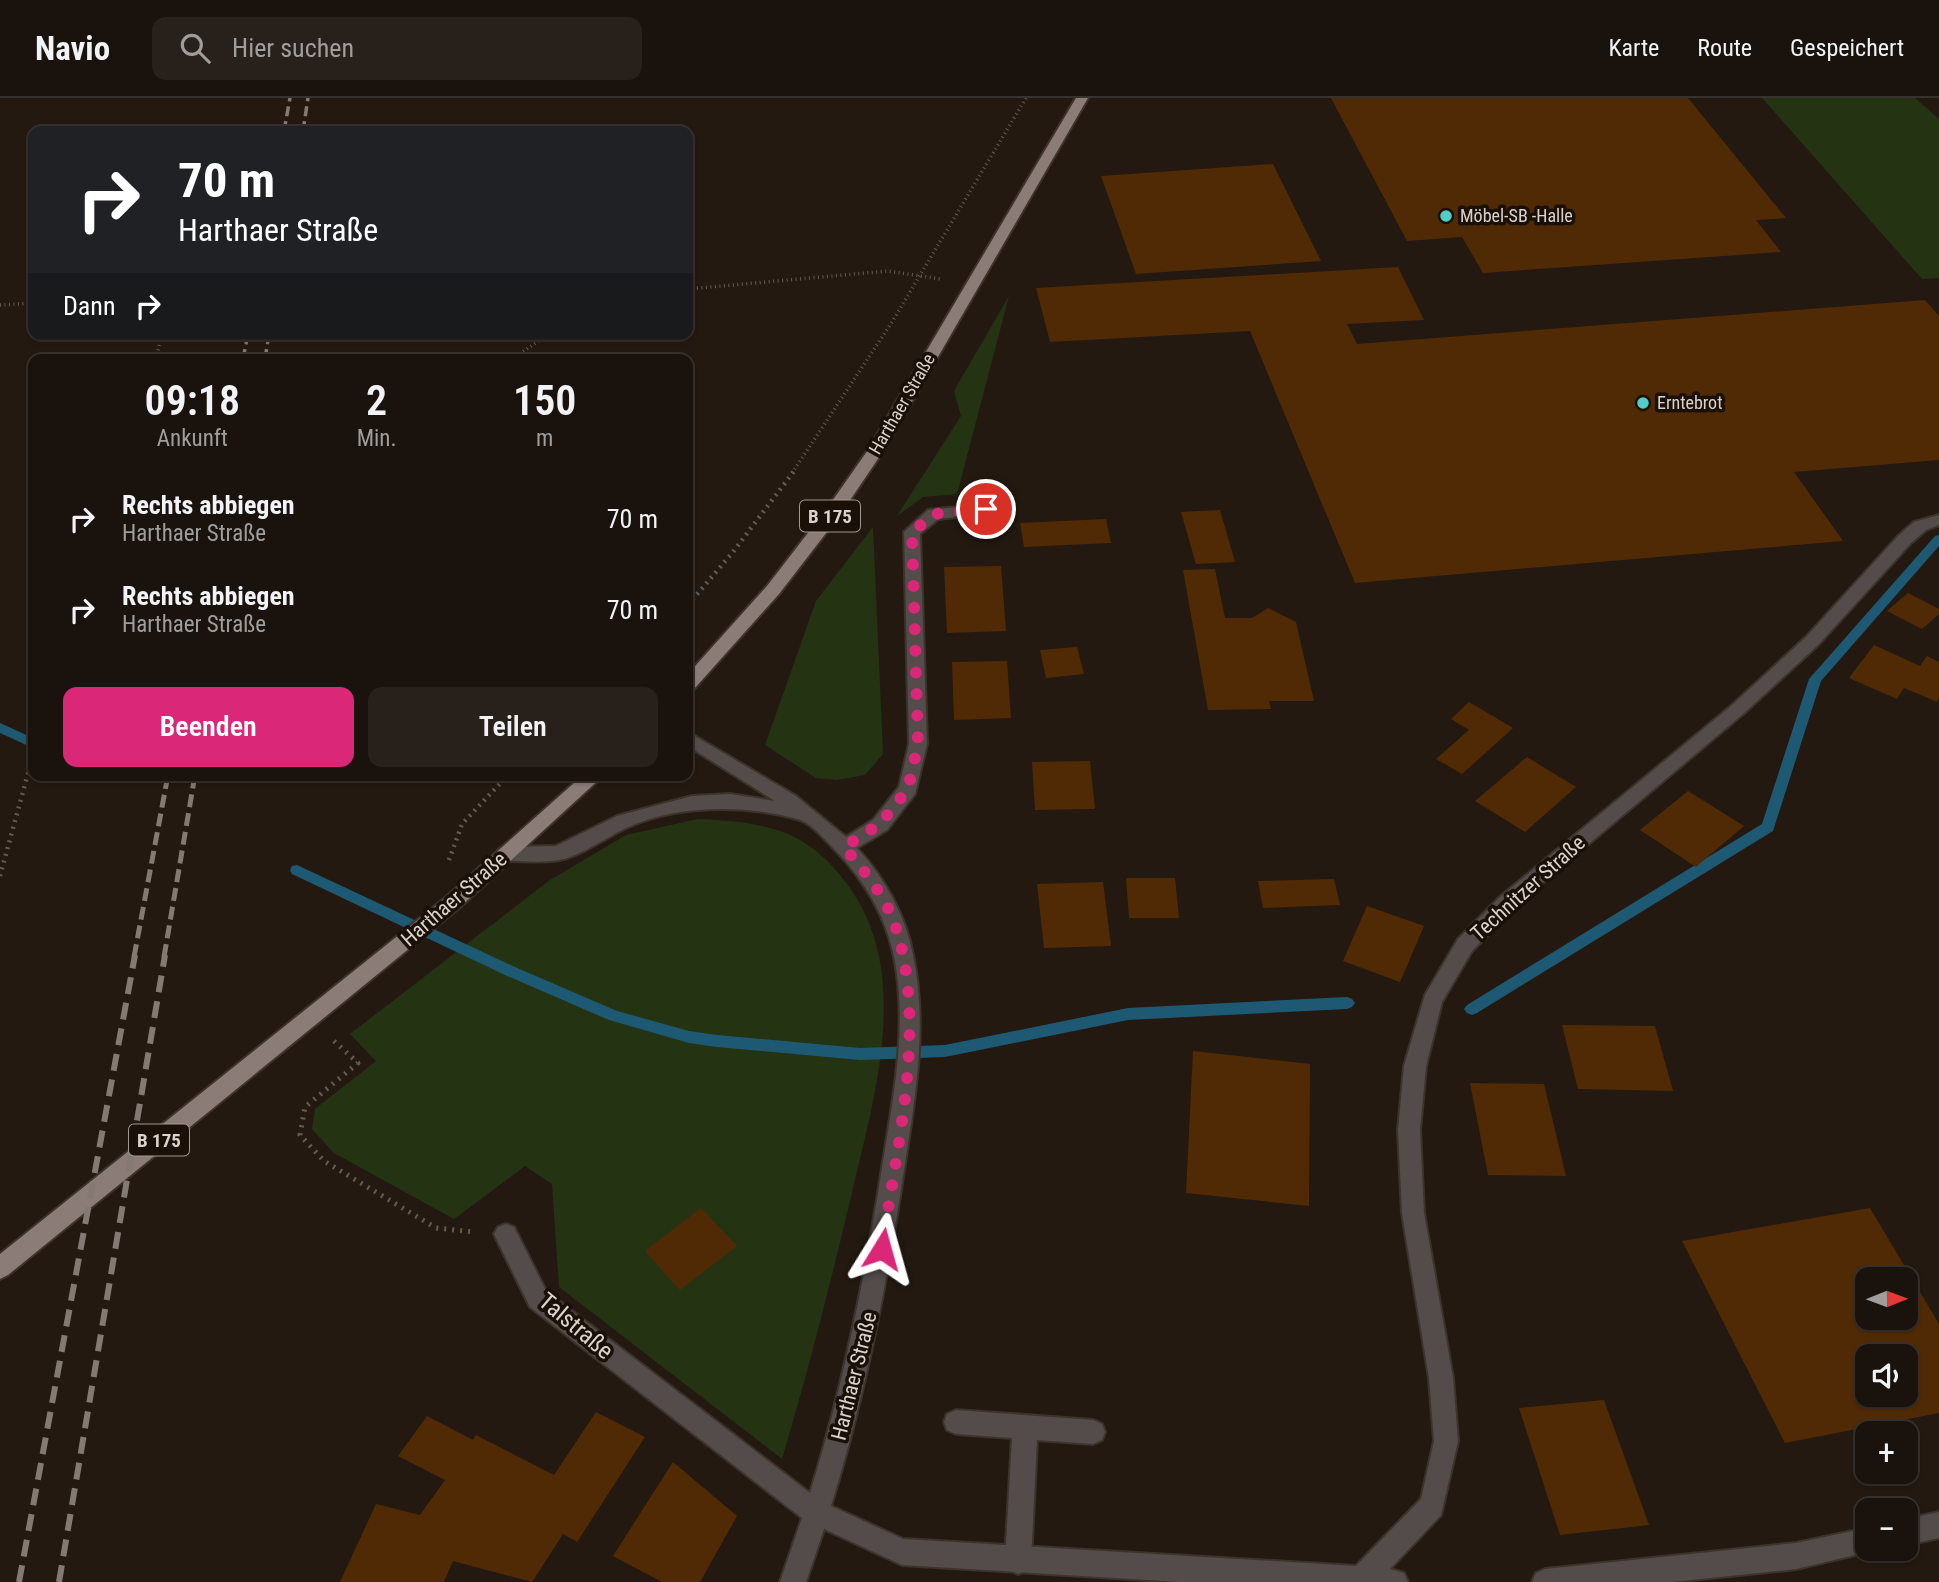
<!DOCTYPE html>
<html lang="de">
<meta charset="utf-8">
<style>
body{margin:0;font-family:"Roboto Condensed",sans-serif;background:#27201b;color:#f1f3f6;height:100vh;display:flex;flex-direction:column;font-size:26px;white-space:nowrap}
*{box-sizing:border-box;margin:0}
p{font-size:23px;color:#9f9e9d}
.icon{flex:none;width:38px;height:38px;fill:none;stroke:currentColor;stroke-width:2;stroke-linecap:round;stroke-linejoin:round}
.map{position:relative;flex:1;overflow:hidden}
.drawer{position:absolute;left:28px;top:256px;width:665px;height:427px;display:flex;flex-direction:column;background:#1a130d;border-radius:14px;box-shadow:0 2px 5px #0004,0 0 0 2px #38322e}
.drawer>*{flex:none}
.hud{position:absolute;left:28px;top:28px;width:665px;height:214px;border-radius:14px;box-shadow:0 2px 5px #0004,0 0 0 2px #38322e;background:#202124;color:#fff;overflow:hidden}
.needle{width:46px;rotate:89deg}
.controls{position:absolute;left:1855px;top:1169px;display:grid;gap:14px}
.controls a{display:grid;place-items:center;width:63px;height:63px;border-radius:14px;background:#1a130d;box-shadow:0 2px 5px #0004,0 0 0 2px #38322e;font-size:35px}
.pin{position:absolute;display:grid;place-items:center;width:60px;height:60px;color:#fff;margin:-30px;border:4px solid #fff;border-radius:50%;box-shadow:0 2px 7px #0007}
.me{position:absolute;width:77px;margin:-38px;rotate:8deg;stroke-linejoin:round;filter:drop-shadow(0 0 5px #0008)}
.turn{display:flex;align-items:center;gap:24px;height:147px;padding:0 35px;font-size:32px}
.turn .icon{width:91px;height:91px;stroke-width:2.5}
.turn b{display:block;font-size:49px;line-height:60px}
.then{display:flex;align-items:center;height:66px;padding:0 35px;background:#0003;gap:14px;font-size:26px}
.eta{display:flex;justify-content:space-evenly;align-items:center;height:119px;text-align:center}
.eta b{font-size:42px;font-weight:600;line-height:49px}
.button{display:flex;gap:14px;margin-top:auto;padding:14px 35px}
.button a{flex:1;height:80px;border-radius:14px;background:#db2777;color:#fff;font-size:28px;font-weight:600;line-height:80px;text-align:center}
.button a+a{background:#27201b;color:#f1f3f6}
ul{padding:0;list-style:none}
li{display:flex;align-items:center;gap:21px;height:91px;padding:0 35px}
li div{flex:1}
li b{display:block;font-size:26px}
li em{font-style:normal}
header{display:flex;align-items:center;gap:42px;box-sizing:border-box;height:98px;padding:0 35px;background:#1a130d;border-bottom:2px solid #38322e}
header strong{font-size:33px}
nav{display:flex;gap:38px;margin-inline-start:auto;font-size:24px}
.search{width:490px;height:63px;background:#27201b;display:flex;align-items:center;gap:18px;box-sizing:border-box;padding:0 24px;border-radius:14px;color:#9f9e9d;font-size:26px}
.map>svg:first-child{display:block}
</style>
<header>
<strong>Navio</strong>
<div class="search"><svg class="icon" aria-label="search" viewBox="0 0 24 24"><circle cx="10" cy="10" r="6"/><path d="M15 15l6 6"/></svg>Hier suchen</div>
<nav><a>Karte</a><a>Route</a><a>Gespeichert</a></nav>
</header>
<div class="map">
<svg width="1939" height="1484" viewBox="0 0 1939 1484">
<rect width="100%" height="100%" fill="#231911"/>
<!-- green -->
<g fill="#243412">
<polygon points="1762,0 1915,0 1939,21 1939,180 1922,181"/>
<polygon points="1009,198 957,396 923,399 897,418 961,318 954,293"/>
<polygon points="873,429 883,656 865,677 837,682 816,680 765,647 816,503"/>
<path d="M698,721C725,722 751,724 777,732C806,741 826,759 844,782C915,872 874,998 851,1099C830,1187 808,1274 782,1361L559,1189L552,1086L525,1068L454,1121L334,1055L312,1031L315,1011L376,963L350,936L550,782L626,737Z"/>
</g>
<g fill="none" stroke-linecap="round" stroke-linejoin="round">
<!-- stream -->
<g fill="#1e5973" fill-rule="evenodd">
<polygon points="1939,437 1939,448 1821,583 1773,733 1477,915 1472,917 1467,915 1464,911 1467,907 1762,726 1809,581 1935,438"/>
<polygon points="0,625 33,640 33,650 0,635"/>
<polygon points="297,767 515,869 617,913 689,933 717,937 860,950 945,947 1128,910 1347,899 1352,901 1355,905 1352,909 1347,911 1128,922 945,959 860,962 717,949 689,945 609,922 505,877 292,776 290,772 292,768"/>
</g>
</g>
<!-- building -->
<g fill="#502a05" fill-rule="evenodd">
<polygon points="1331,0 1688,0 1786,120 1756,122 1781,154 1483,175 1462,139 1407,143"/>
<polygon points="1273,66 1321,163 1136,176 1101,78"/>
<polygon points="1398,169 1424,222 1347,226 1357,246 1925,202 1939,218 1939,362 1794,374 1843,443 1355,485 1250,233 1050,244 1036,190"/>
<polygon points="1220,412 1235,464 1196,466 1181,414"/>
<polygon points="1106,421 1111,445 1024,449 1020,425"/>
<polygon points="1001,468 1006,533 947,535 944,469"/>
<polygon points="1215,471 1225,520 1252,520 1268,510 1296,524 1314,603 1269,603 1271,611 1208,612 1183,472"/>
<polygon points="1908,495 1939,511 1939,516 1922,531 1887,513"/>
<polygon points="1874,547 1920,568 1927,558 1939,564 1939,600 1937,604 1904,590 1897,601 1849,580"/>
<polygon points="1077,549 1084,576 1046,580 1040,552"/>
<polygon points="1007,563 1011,620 954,622 952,564"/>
<polygon points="1469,604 1513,630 1462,676 1436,661 1469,632 1451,621"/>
<polygon points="1527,659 1576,689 1525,734 1475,703"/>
<polygon points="1090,663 1095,711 1035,712 1032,664"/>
<polygon points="1688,693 1744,728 1696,769 1640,732"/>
<polygon points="1126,780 1175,780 1179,820 1129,820"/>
<polygon points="1334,781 1340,807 1263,810 1258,783"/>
<polygon points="1103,784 1111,848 1044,850 1037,786"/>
<polygon points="1367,808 1424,828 1400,884 1343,863"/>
<polygon points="1562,927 1655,928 1673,993 1578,991"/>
<polygon points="1193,953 1310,966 1309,1108 1186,1095"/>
<polygon points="1470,985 1544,986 1566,1078 1488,1077"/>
<polygon points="701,1110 737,1148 680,1192 645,1153"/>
<path d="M1870,1110L1939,1226V1315L1785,1345L1682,1143ZM1867,1181H1906V1220H1867ZM1867,1258H1906V1297H1867Z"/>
<polygon points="1604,1302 1649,1427 1560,1437 1519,1310"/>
<polygon points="596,1314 645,1339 577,1444 563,1436 532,1484 453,1463 444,1484 340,1484 376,1406 420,1417 445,1382 398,1358 427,1318 473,1342 476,1337 554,1377"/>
<polygon points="673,1364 737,1418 700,1484 662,1484 613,1458"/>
</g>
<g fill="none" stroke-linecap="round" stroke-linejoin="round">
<defs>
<polygon id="service" points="956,1312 1093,1322 1102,1326 1105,1334 1102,1342 1093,1346 1037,1342 1031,1463 1027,1472 1018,1476 1009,1472 1005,1463 1012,1340 956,1336 947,1332 944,1324 947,1316"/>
<g id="minor">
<path d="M986,406L992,407L994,411L992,415L938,421L920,436L927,646L915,696L887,732L857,750C884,779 906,818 913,857C928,928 915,1001 904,1072C887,1186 865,1298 831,1408L903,1441L1356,1468L1421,1401L1434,1343L1429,1280L1402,1115L1398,1032L1404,968L1425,897L1458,841L1501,798L1731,608L1806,539L1899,437L1914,424L1939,417V427L1926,432L1911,445L1818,547L1743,616L1515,808L1472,853L1442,904L1426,968L1420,1032L1424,1115L1453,1280L1458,1343L1441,1417L1390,1471L1404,1475L1408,1484H1180L902,1467L824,1431L806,1484H780L802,1420L530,1209L494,1136L498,1129L506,1126L514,1129L546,1193L810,1395C843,1289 865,1179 882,1070C893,1000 909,925 893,854C884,815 864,783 837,754C827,744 811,724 797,721C744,706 675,707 626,730C607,739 579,759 559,762C542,765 523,763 506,763L499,761L496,756L499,751L506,749L556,748L617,718L692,698L730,696L775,703L688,648V634L796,698L846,739L873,722L899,689L909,646L904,434L928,412Z"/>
<polygon points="1939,1414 1939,1440 1906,1447 1906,1421"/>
<polygon points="1867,1430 1867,1451 1876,1452 1796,1471 1672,1484 1532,1484 1536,1475 1545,1471 1796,1445"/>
</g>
<g id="primary">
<polygon points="1076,0 1088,0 884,352 840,417 779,496 694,591 688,593 688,576 767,488 828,409 868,352"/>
<polygon points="583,677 604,677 459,810 8,1177 0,1181 0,1156 445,800"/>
</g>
</defs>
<!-- service casing -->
<use href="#service" stroke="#3d332b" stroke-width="4"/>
<!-- minor casing -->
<use href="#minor" stroke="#3d332b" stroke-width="4"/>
<!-- primary casing -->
<use href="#primary" stroke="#3d332b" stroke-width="4"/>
<!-- path-far2 -->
<g stroke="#645b54" stroke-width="3.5" stroke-dasharray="1 3.5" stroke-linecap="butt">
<polyline points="688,191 888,173 940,181"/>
<polyline points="0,207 33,205"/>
<polyline points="156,261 162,236"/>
<polyline points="512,261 549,236"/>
<polyline points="792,375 892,224 1026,0"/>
</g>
<!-- path-far1 -->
<g stroke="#645b54" stroke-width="4.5" stroke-dasharray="2 5" stroke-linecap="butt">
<polyline points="688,507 733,454 794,373"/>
<polyline points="449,762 462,726 508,677"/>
<polyline points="0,778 33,657"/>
</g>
<!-- path -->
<polyline stroke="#645b54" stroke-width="5" stroke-dasharray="2 6" stroke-linecap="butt" points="334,943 358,965 305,1009 300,1037 324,1063 436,1130 474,1134"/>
<!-- service -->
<use href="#service" fill="#534c4a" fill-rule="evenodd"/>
<!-- minor -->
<use href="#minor" fill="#534c4a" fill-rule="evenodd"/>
<!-- primary -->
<use href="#primary" fill="#8b7c78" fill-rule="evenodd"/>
<!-- rail-far2 -->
<g stroke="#837a74" stroke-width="3.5" stroke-dasharray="10 5" stroke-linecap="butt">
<polyline points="284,33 290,0"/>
<polyline points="303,33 308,0"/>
<polyline points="243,261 248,236"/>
<polyline points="265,261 269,236"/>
</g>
<!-- rail-far1 -->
<g stroke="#837a74" stroke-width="5" stroke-dasharray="13 6" stroke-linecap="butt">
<polyline points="134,859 168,677"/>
<polyline points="164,859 195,677"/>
</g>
<!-- rail -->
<g stroke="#837a74" stroke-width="6" stroke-dasharray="17 9" stroke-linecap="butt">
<polyline points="19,1484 135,857"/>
<polyline points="59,1484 165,857"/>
</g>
</g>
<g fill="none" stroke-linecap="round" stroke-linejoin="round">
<!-- route -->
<path stroke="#db2777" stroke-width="12" stroke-dasharray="0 21.6" d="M882,1151C896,1050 929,923 894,824C884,796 863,772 844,749L880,726L908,691L918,646L912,434L934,416L986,411"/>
</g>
<!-- markers -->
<g fill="#53cdc9" stroke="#1a1008" stroke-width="2.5">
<circle cx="1446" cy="118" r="7"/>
<circle cx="1643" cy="305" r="7"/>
</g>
<g text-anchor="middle" stroke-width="7" stroke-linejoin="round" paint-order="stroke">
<!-- far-poi labels -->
<g font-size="18" fill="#dad2cd" stroke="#1a1008" text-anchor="start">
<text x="1460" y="124">Möbel-SB -Halle</text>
<text x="1657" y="311">Erntebrot</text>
</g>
<!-- far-street labels -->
<g font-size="18" fill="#dad2cd" stroke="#1a1008">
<text transform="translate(902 306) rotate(-60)" y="6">Harthaer Straße</text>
</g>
<!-- shield labels -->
<g fill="#1a1008" stroke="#a09892" stroke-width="2">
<rect x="800" y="402.5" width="60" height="31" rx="5"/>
<rect x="129" y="1026.5" width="60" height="31" rx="5"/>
</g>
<g font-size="19" font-weight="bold" fill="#dad2cd">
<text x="830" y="425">B 175</text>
<text x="159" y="1049">B 175</text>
</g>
<!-- street labels -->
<g font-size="21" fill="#dad2cd" stroke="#1a1008">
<text transform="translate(1528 790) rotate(-42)" y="7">Technitzer Straße</text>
<text transform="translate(454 801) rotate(-41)" y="7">Harthaer Straße</text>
<text transform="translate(854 1278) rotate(-76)" y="7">Harthaer Straße</text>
</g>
<!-- near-street labels -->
<g font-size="24" fill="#dad2cd" stroke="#1a1008">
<text transform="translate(576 1228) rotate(40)" y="8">Talstraße</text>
</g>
</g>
</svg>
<div class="controls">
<a><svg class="needle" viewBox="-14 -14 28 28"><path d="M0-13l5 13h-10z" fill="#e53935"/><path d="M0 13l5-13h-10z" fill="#9f9e9d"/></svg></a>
<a><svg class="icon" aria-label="sound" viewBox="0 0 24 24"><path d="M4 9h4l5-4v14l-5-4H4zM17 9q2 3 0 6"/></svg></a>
<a>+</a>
<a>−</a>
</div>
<div class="pin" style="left:986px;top:411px;background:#d93025"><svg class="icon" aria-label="arrive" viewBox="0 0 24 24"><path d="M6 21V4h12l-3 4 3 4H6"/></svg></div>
<svg class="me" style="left:882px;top:1151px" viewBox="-20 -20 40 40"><path d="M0-17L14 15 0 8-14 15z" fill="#db2777" stroke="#fff" stroke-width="4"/></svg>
<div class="hud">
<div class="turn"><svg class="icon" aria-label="right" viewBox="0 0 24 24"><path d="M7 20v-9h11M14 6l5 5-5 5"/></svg><div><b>70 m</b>Harthaer Straße</div></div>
<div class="then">Dann<svg class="icon" aria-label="right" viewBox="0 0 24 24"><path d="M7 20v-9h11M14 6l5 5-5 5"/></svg></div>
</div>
<section class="drawer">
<div class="eta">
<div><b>09:18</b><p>Ankunft</p></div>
<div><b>2</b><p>Min.</p></div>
<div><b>150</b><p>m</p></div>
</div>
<ul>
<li><svg class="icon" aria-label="right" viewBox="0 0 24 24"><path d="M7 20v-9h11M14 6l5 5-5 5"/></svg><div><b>Rechts abbiegen</b><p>Harthaer Straße</p></div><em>70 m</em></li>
<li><svg class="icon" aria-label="right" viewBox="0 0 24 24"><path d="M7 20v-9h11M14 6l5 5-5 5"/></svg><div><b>Rechts abbiegen</b><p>Harthaer Straße</p></div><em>70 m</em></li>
</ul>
<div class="button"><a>Beenden</a><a>Teilen</a></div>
</section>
</div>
